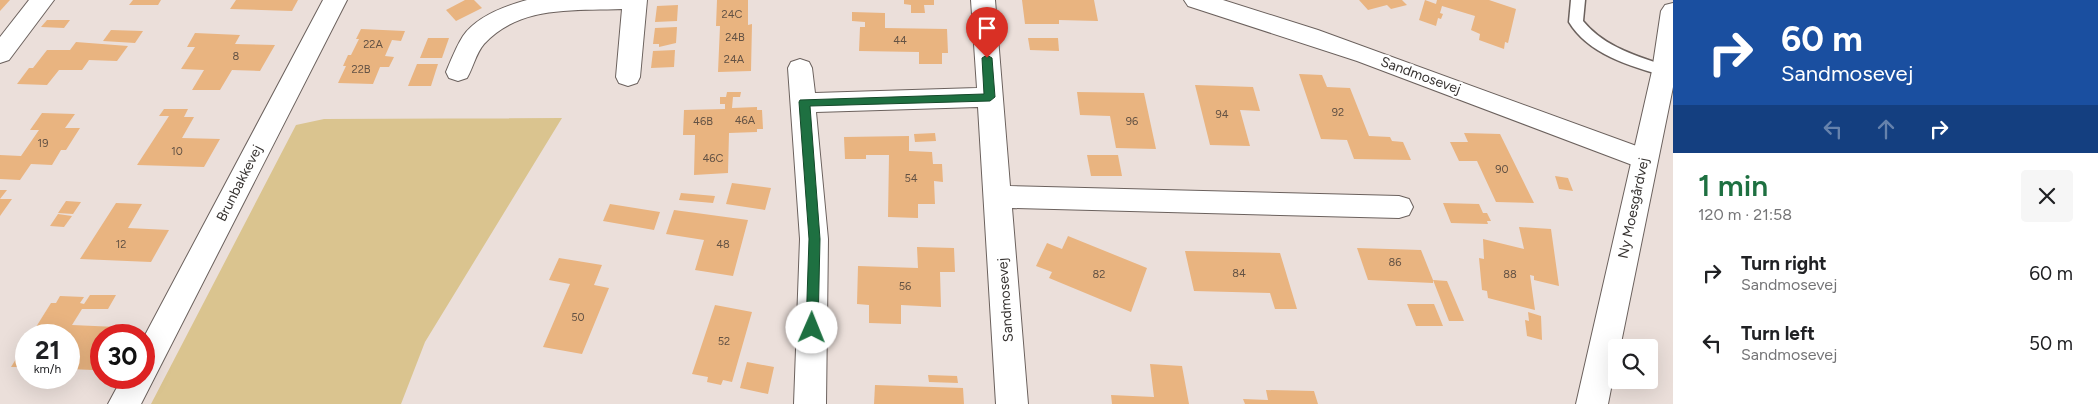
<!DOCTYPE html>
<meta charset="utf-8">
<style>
body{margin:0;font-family:Figtree,sans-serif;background:#f6f6f6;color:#202124;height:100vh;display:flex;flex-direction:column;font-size:19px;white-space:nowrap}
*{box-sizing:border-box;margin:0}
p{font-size:16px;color:#757577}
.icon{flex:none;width:28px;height:28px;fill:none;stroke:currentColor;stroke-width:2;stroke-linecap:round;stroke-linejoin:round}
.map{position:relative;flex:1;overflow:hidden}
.details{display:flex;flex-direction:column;background:#fff;width:425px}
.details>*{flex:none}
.top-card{background:#1a4fa0;color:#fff;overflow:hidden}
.fabs{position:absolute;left:1608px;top:339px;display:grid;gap:10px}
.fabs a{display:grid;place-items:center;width:50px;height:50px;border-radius:5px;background:#fff;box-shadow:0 5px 20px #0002;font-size:25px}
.speed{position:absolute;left:15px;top:324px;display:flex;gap:10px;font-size:25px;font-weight:700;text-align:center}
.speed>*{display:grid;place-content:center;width:65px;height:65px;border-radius:50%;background:#fff;box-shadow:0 5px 20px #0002;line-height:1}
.speed small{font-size:12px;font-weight:400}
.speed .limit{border:8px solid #d22;background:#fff;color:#111}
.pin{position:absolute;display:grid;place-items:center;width:42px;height:42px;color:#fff;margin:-51px -21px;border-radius:50% 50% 50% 0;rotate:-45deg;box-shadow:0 0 5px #0007}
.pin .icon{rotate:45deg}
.me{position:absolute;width:55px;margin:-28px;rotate:1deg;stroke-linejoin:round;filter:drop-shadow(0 0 4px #0008)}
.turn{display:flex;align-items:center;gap:18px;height:105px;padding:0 25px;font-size:22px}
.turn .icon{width:65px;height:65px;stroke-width:2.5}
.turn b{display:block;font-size:35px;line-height:42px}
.lanes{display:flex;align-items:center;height:48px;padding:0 25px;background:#0003;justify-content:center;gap:25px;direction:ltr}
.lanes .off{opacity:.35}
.round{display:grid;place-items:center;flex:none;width:52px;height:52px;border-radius:5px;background:#f6f6f6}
.head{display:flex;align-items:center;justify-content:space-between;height:85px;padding:0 25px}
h1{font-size:30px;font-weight:600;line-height:38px;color:#1e7041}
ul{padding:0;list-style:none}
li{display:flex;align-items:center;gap:15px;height:70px;padding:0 25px}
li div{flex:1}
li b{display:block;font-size:19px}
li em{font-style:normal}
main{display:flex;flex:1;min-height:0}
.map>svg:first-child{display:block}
</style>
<main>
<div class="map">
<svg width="1673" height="404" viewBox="0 0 1673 404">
<rect width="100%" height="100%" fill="#ebdfda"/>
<!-- green -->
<polygon fill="#dac48f" points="562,118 425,342 401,404 151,404 296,125 324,119"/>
<!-- building -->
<g fill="#e9b480">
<polygon points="0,0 10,0 0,11"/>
<polygon points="133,0 161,0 158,5 129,5"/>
<polygon points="236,0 298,0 292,11 230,9"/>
<polygon points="465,0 474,0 482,8 456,21 446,10"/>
<polygon points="717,0 748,0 748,25 752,24 751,71 718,72 720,26 716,26"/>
<polygon points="904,0 934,0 934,5 924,5 925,13 911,13 911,5 904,4"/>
<polygon points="1022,0 1094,0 1098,21 1059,20 1059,24 1025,24"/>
<polygon points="1359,0 1402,0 1407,5 1391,9 1387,5 1368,10"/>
<polygon points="1425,0 1436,4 1437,0 1489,0 1516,9 1508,43 1505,42 1504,49 1479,40 1480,34 1471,30 1475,16 1442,6 1440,13 1443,14 1441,19 1438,18 1436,26 1419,20"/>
<polygon points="678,5 677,21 655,22 657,6"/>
<polygon points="852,12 885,13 885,28 947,29 948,53 942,53 942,64 919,64 919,52 859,51 860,27 865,27 865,22 852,21"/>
<polygon points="47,20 70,20 64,28 41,27"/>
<polygon points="677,27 676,43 659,47 659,44 653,44 655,28"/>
<polygon points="361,29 405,31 401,41 392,40 385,56 394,57 389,67 380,67 373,84 338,83 346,66 343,66 348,55 351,55 359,39 356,39"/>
<polygon points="111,30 143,31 135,43 103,41"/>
<polygon points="195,33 240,35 235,44 275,45 260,71 232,70 220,90 192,90 204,70 181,69 195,47 187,47"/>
<polygon points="428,38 449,38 442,58 420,58"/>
<polygon points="1028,38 1058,38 1059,51 1030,50"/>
<polygon points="76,42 128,46 117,61 89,60 82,70 59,70 47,85 17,84 29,68 33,68 47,50 70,50"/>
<polygon points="675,50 674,67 651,68 653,51"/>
<polygon points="417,64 438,64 431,86 408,86"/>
<polygon points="1299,74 1322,75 1327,87 1350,88 1369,136 1390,137 1392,141 1403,142 1411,160 1354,159 1347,140 1321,139"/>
<polygon points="1195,85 1253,87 1260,111 1240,110 1250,146 1210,145"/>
<polygon points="727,92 741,92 740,97 733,97 732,108 757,107 757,110 762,110 763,129 757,129 757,132 729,133 728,173 694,175 695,135 683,135 684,110 725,109 725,104 720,104 720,97 726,97"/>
<polygon points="1077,92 1144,93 1156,149 1116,148 1110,116 1080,115"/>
<polygon points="164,109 188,109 184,117 194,117 182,138 220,139 204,167 137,165 169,116 159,116"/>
<polygon points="42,113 75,114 65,128 80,128 66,150 61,150 52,165 31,164 20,180 0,179 0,155 21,156 39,130 30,130"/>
<polygon points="935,133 936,141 915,142 914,134"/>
<polygon points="1464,133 1500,134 1534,203 1496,202 1477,161 1459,161 1450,142 1468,142"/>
<polygon points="909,136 909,151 932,152 933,164 942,164 943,182 934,181 935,204 918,204 918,218 888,217 889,155 866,155 866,159 845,159 844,137"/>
<polygon points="1087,155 1118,155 1122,176 1091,176"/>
<polygon points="1555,176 1568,178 1573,191 1559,189"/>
<polygon points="732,183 771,188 765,210 726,204"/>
<polygon points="0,190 7,190 0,199 12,199 0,216"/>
<polygon points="681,193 715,196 713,203 679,200"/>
<polygon points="66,201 81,202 73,214 58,213"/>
<polygon points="116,203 142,204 128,228 169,230 151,262 80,259"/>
<polygon points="1443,203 1479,204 1483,213 1487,213 1491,221 1487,221 1488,224 1451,223"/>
<polygon points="610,204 660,212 654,230 603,221"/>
<polygon points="674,210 748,220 733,276 695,270 704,240 666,234"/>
<polygon points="58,214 72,216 64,227 50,226"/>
<polygon points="1519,227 1551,229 1559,286 1534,280 1534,276 1530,275 1535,310 1488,298 1487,291 1482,290 1479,258 1484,259 1483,239 1524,249"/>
<polygon points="1068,236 1147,268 1131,312 1049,278 1052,272 1036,266 1047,243 1062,249"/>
<polygon points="917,247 954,248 955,272 940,272 941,307 901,305 901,324 869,323 869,305 857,304 858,266 918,268"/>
<polygon points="1357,248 1421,250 1433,280 1447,281 1464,321 1449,321 1433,280 1433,283 1368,280"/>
<polygon points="1185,251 1280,253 1297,309 1275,309 1270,293 1194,291"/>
<polygon points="559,258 602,265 594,285 609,288 582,354 543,347 570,284 549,280"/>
<polygon points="90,295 116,295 108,309 82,309 72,325 117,327 113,335 101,335 101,356 93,370 69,369 69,335 31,335 51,303 56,303 60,296 84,297 80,303 84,304"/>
<polygon points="1407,304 1434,304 1443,326 1416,326"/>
<polygon points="715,305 752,312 732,382 723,380 721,385 707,382 708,377 692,374"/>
<polygon points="1528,312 1541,316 1542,340 1527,336 1525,320 1529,321"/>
<polygon points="26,343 26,367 11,367"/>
<polygon points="747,362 774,367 768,394 740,388"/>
<polygon points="1150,364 1182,366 1189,404 1112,404 1111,395 1154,397"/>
<polygon points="928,375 957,376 958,383 929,382"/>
<polygon points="875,385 963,388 964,404 874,404"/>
<polygon points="1266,390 1314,391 1318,404 1245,404 1243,399 1268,400"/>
</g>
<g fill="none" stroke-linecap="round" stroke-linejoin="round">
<defs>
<path id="service" d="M1571,0H1585L1583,21C1605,48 1638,56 1669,67L1671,71L1669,75L1664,76C1630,66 1588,54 1569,22Z"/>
<g id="minor">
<polygon points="29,0 54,0 9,60 0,63 0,37"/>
<polygon points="323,0 347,0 141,404 108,404 122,378 144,378 144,337"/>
<path d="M527,0H647L640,77L637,83L628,86L619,83L616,77L622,9C574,11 520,5 484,44C476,53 473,68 467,78L458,81L449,78L446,72C451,60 456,47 463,36C477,16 505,6 527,0Z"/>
<polygon points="971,0 995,0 1010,186 1399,196 1409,199 1413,207 1409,215 1399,218 1012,208 1028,404 996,404 978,107 816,112 828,239 826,404 794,404 800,239 788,68 791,62 800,59 809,62 812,68 815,93 977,88"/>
<polygon points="1184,0 1223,0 1318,30 1653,152 1657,159 1653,166 1644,169 1635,166 1357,61 1188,6"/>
</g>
<polygon id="tertiary" points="1673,3 1673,87 1620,348 1616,348 1616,363 1608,404 1576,404 1652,71 1661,11 1665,5"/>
</defs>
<!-- service casing -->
<use href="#service" stroke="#6b615d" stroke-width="3"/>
<!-- minor casing -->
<use href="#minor" stroke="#6b615d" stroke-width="2"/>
<!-- tertiary casing -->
<use href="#tertiary" stroke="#6b615d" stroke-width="2"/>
<!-- service -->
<use href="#service" fill="#fff" fill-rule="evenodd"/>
<!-- minor -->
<use href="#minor" fill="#fff" fill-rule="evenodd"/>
<!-- tertiary -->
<use href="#tertiary" fill="#fff" fill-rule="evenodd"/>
</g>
<!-- route -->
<polygon fill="#1e7041" stroke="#14492a" points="987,55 992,58 995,97 990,101 810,106 820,239 818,328 817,332 812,333 808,332 806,328 809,239 799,102 800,100 984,94 982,58"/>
<g text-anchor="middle" stroke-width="5" stroke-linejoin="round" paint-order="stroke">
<!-- number labels -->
<g font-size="11" fill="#635244">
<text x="732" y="18">24C</text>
<text x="735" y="41">24B</text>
<text x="900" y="44">44</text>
<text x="373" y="48">22A</text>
<text x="236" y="60">8</text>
<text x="734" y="63">24A</text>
<text x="361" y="73">22B</text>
<text x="1338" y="116">92</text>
<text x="1222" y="118">94</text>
<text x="745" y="124">46A</text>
<text x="703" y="125">46B</text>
<text x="1132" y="125">96</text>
<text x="43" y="147">19</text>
<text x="177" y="155">10</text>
<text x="713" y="162">46C</text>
<text x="1502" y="173">90</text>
<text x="911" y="182">54</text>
<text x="121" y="248">12</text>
<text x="723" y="248">48</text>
<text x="1395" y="266">86</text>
<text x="1239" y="277">84</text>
<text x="1099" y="278">82</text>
<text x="1510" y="278">88</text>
<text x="905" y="290">56</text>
<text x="578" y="321">50</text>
<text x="724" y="345">52</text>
</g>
<!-- street labels -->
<g font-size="14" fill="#363230" stroke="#fff">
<text transform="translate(1421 75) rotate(20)" y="5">Sandmosevej</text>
<text transform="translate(239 183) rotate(-63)" y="5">Brunbakkevej</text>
<text transform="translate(1633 208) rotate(-78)" y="5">Ny Moesgårdvej</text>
<text transform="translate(1005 300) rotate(-94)" y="5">Sandmosevej</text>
</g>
</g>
</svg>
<div class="fabs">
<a><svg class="icon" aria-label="search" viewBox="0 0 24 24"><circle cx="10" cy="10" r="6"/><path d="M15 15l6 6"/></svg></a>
</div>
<div class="speed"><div>21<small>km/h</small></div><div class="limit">30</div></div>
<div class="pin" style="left:987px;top:58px;background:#d93025"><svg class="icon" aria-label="arrive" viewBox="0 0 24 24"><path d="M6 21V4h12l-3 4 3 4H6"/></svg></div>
<svg class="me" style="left:812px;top:328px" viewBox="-20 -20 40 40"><circle r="19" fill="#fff"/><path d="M0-13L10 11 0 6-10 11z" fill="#1e7041"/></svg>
</div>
<section class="details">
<div class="top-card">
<div class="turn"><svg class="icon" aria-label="right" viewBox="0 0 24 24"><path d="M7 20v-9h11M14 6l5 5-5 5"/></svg><div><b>60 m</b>Sandmosevej</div></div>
<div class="lanes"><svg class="icon off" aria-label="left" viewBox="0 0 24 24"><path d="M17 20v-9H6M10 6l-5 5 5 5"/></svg><svg class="icon off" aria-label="ahead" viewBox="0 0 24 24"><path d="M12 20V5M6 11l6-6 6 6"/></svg><svg class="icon" aria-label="right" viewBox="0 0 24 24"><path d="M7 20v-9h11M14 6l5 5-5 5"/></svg></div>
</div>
<div class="head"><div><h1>1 min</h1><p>120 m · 21:58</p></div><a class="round"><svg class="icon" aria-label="close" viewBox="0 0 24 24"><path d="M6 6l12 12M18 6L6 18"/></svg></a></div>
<ul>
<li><svg class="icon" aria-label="right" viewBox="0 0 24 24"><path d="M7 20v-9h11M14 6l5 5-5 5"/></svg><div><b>Turn right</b><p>Sandmosevej</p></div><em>60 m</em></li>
<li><svg class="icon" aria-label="left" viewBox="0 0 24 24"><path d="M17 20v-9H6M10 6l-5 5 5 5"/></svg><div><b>Turn left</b><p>Sandmosevej</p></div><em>50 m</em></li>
</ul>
</section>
</main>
